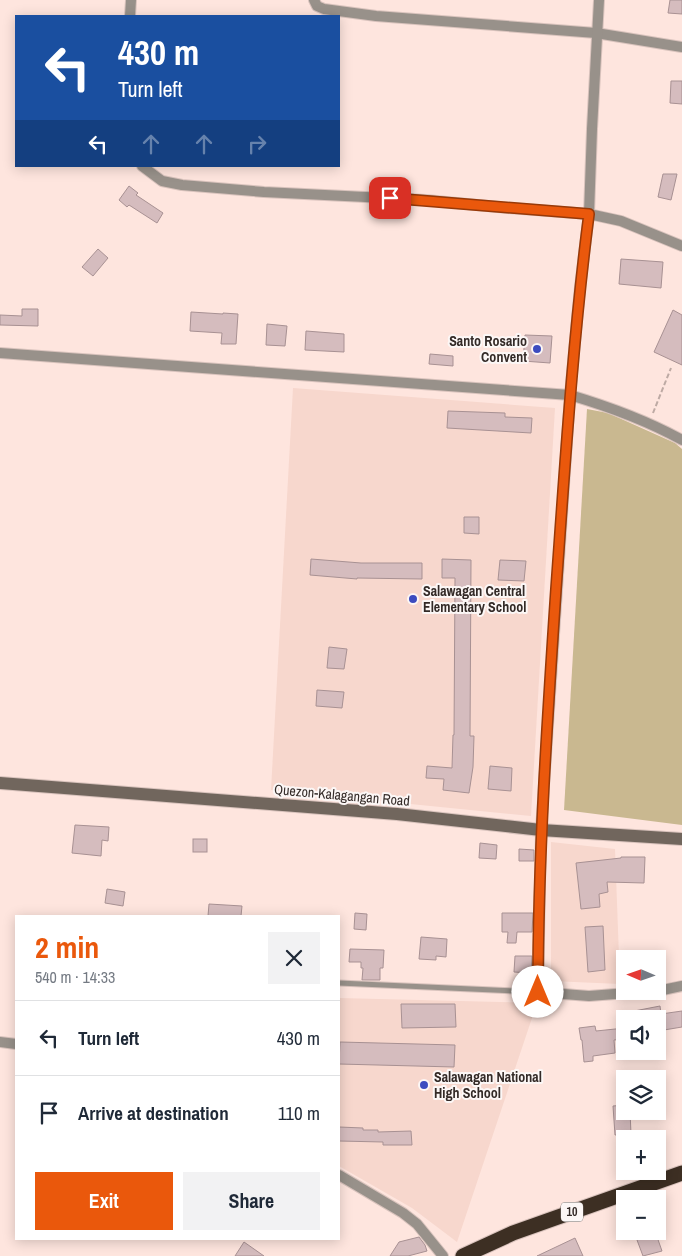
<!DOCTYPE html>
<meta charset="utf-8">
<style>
body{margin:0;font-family:"Archivo Narrow",sans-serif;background:#f2f2f3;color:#1f2937;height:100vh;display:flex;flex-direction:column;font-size:19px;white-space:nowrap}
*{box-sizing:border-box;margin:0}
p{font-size:16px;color:#747a83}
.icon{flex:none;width:28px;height:28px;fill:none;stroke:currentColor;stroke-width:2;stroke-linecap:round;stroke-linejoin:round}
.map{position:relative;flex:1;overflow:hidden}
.side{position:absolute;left:15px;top:915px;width:325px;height:325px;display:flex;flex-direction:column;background:#fff;border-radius:0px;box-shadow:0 2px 12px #0003}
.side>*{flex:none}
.hud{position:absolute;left:15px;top:15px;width:325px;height:152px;border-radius:0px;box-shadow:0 2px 12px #0003;background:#1a4fa0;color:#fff;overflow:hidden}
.needle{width:32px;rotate:272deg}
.controls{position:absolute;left:616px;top:950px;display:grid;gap:10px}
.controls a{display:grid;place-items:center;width:50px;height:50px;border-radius:0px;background:#fff;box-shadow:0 2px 12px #0003;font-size:25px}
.pin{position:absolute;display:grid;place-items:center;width:42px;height:42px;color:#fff;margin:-21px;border-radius:10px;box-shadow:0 2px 8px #0006}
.me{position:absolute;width:55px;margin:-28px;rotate:0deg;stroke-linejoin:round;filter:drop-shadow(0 0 4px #0008)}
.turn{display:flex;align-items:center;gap:18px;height:105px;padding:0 20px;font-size:22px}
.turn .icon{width:65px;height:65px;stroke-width:2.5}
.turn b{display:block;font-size:35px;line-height:42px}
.lanes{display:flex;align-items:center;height:48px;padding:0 20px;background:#0003;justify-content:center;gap:25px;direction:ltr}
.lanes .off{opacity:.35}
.round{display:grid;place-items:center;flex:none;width:52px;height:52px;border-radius:0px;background:#f2f2f3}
.headline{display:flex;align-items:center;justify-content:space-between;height:85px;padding:0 20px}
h1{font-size:30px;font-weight:700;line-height:38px;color:#ea580c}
.action{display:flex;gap:10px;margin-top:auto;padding:10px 20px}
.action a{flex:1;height:58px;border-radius:0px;background:#ea580c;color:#fff;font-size:20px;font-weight:700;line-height:58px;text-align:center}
.action a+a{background:#f2f2f3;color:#1f2937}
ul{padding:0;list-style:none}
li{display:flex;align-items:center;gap:15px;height:75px;padding:0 20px;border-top:1px solid #e0e1e3}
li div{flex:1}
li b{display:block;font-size:19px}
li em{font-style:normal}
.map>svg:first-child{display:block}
</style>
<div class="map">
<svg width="682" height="1256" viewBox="0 0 682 1256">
<rect width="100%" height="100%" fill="#fee5de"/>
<!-- built -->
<g fill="#f7d7cd">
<polygon points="293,388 555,408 531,816 271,790"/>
<polygon points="551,842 615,849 620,984 551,981"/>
<polygon points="339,998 537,1003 457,1242 412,1208 339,1166"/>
</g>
<!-- green -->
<polygon fill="#c9b890" points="587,409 608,413 675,443 682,449 682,825 564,810"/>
<!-- building -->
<g fill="#d5bcbe" stroke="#a89193">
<polygon points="670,0 682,0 682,14 668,13"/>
<polygon points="671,81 682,81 682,104 670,103"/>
<polygon points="663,174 677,174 671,200 658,197"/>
<polygon points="129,186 138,193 136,195 163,213 157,223 129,205 127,207 119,200"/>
<polygon points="98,249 108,258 93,276 82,267"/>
<polygon points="621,259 663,262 661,288 619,284"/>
<polygon points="22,309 38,309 38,326 0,325 0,315 22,316"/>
<polygon points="673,310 682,315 682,365 654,352"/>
<polygon points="191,312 223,314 223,313 238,314 236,344 221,344 222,333 190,331"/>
<polygon points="267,324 287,326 285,346 266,345"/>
<polygon points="306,331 344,334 344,352 305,350"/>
<polygon points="525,335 552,336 550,363 523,361"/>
<polygon points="430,354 453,356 453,366 429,364"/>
<polygon points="448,411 505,413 505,417 532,418 531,433 447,428"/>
<polygon points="464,517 479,517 479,534 464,533"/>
<polygon points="311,559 361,563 422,563 422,579 357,578 357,579 310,575"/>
<polygon points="442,559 471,560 470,736 474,736 473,767 469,793 443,790 444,779 426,778 427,766 452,768 453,735 454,735 455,578 442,578"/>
<polygon points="500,560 526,561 524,581 498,580"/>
<polygon points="329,647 347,649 344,669 327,668"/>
<polygon points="317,690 344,692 342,708 316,706"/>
<polygon points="490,766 512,768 511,791 488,789"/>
<polygon points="75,825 109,827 108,841 102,840 101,856 72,853"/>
<rect x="193" y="839" width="14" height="13"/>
<polygon points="480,843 497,845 496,859 479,858"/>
<polygon points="519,849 534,850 534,861 519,861"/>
<polygon points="621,857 645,857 644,883 607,882 608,892 599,894 600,907 581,909 576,863 621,858"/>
<polygon points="107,889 125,892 123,906 105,903"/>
<polygon points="209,904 242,906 241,916 208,916"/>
<polygon points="355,913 367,914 366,930 354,929"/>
<polygon points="502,913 533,913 532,932 517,932 516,943 507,943 508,932 502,932"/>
<polygon points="603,926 605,970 588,972 585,927"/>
<polygon points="421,937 447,939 446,957 436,956 436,960 419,959"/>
<polygon points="350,949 384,950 383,968 380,968 380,980 362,980 363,968 361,968 361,962 349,962"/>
<polygon points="515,956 532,956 531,973 514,972"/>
<polygon points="401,1004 455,1004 456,1027 402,1028"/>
<polygon points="660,1006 661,1014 682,1011 682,1027 658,1031 658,1019 625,1019 624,1013"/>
<polygon points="595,1026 596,1031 625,1028 625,1039 614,1040 615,1053 593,1056 593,1061 584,1062 582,1040 581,1040 579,1028"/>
<polygon points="340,1042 455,1045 454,1067 339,1064"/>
<polygon points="625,1105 625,1111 630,1111 631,1134 615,1135 613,1106"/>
<polygon points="339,1127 363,1128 363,1130 378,1130 378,1132 411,1131 412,1145 383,1145 383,1142 339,1141"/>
<polygon points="656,1234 662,1251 643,1256 637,1240"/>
<polygon points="419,1237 425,1245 427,1251 408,1256 390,1256 399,1242"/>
<polygon points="575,1238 583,1256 537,1256"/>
<polygon points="244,1242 264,1256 235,1256"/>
</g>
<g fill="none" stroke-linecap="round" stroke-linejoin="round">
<defs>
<polyline id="lane" points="339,983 538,992"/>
<g id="street">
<polyline points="314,0 317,6 324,9 376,16 596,33 682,47"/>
<polyline points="599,0 592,129 589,214 580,287 570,395 541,830 538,992 589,996 654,991"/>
<polyline points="130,16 131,0"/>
<polyline points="142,166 162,181 182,185 264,192 426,200 508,208 589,214 621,221 682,246"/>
<path d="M0,353L570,395C610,407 646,420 682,440"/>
<polyline points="658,991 682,986"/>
<polyline points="0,1042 16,1044"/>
<polyline points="339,1175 403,1213 417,1224 443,1256"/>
</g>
<polyline id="secondary" points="0,783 397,814 541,830 682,839"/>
<polyline id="highway" points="463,1256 513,1233 682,1173"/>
</defs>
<!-- lane casing -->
<use href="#lane" stroke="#d9c3bd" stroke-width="7"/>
<!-- street casing -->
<use href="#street" stroke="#d9c3bd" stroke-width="12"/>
<!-- secondary casing -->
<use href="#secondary" stroke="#d9c3bd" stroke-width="14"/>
<!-- highway casing -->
<use href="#highway" stroke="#d9c3bd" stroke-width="17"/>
<!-- path -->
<polyline stroke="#beaaa4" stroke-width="2" stroke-dasharray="5 2.5" stroke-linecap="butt" points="653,413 671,368"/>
<!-- lane -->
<use href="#lane" stroke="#98918a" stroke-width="5"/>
<!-- street -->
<use href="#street" stroke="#98918a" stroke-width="10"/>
<!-- secondary -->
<use href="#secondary" stroke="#71665d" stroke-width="12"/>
<!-- highway -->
<use href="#highway" stroke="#3d2f23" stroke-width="15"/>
</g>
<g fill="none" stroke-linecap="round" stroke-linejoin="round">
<defs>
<path id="route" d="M390,198L589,214C573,338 565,464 556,589C547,723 538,858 538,992"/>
</defs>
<!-- route casing -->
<use href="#route" stroke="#983908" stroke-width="12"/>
<!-- route -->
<use href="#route" stroke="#ea580c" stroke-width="9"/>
</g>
<!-- markers -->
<g fill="#3c4bbf" stroke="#fcf7f6" stroke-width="2">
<circle cx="537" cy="349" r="5"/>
<circle cx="413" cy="599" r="5"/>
<circle cx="424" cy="1085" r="5"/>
</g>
<g text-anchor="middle" stroke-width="4" stroke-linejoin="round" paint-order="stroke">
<!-- shield labels -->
<rect fill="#fcf7f6" stroke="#6f6865" stroke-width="1" x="561" y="1202.5" width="22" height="19" rx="4"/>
<g font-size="12" font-weight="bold" fill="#332a27">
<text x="572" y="1216">10</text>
</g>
<!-- poi labels -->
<g font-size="14" font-weight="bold" fill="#332a27" stroke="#fcf7f6" text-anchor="start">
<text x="527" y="346" text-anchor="end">Santo Rosario<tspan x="527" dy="16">Convent</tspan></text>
<text x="423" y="596">Salawagan Central<tspan x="423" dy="16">Elementary School</tspan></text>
<text x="434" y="1082">Salawagan National<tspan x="434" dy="16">High School</tspan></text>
</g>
<!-- street labels -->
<g font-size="14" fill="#332a27" stroke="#fcf7f6">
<text transform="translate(342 795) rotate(5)" y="5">Quezon-Kalagangan Road</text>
</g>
</g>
</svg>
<div class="controls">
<a><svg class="needle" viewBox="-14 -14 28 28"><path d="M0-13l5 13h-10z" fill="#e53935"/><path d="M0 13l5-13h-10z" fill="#747a83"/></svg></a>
<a><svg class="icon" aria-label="sound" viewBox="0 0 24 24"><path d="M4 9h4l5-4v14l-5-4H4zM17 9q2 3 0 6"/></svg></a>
<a><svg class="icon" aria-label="layers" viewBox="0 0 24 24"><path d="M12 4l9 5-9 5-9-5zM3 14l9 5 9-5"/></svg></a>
<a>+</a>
<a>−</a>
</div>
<div class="pin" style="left:390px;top:198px;background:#d93025"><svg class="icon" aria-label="arrive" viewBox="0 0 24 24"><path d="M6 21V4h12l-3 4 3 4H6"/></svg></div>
<svg class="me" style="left:538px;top:992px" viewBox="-20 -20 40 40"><circle r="19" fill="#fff"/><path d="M0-13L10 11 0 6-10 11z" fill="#ea580c"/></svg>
<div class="hud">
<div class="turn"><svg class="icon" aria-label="left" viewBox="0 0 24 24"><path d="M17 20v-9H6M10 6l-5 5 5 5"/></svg><div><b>430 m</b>Turn left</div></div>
<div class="lanes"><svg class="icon" aria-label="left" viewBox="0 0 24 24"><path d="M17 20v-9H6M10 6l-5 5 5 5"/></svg><svg class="icon off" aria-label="ahead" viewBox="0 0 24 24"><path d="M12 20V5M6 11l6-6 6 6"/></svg><svg class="icon off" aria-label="ahead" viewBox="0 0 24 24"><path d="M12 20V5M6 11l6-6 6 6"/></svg><svg class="icon off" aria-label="right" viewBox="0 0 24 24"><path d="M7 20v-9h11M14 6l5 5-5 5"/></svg></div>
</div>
<section class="side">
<div class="headline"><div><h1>2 min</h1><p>540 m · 14:33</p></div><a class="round"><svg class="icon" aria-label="close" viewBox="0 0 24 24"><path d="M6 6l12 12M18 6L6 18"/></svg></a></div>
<ul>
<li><svg class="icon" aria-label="left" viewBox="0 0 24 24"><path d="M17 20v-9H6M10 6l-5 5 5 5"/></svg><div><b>Turn left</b></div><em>430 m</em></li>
<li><svg class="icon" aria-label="arrive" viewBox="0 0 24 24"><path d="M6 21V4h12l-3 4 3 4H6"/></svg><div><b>Arrive at destination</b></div><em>110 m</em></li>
</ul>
<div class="action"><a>Exit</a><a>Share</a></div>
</section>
</div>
